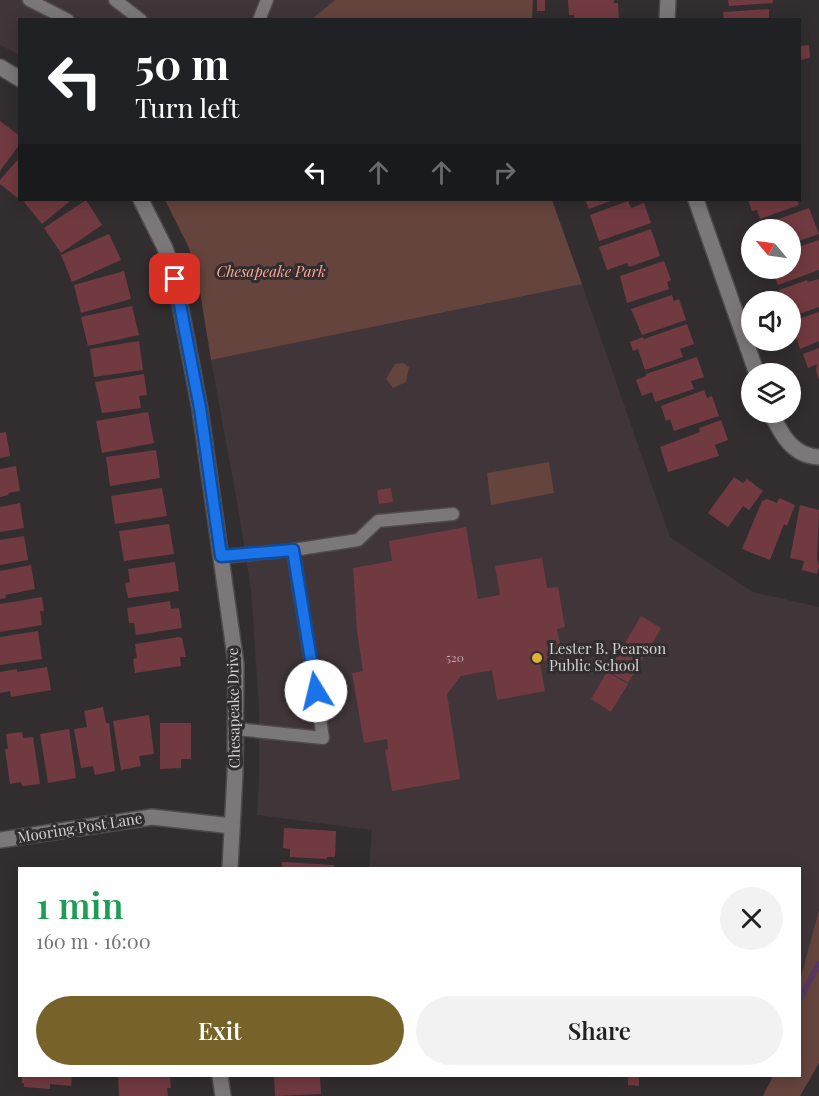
<!DOCTYPE html>
<meta charset="utf-8">
<style>
body{margin:0;font-family:"Playfair Display",serif;background:#f2f2f2;color:#222;height:100vh;display:flex;flex-direction:column;font-size:22px;white-space:nowrap}
*{box-sizing:border-box;margin:0}
p{font-size:20px;color:#767676}
.icon{flex:none;width:33px;height:33px;fill:none;stroke:currentColor;stroke-width:2;stroke-linecap:round;stroke-linejoin:round}
.map{position:relative;flex:1;overflow:hidden}
.panel{position:absolute;left:18px;top:867px;width:783px;height:210px;display:flex;flex-direction:column;background:#fff;border-radius:0px;box-shadow:0 3px 15px #0003}
.panel>*{flex:none}
.banner{position:absolute;left:18px;top:18px;width:783px;height:183px;border-radius:0px;box-shadow:0 3px 15px #0003;background:#202124;color:#fff;overflow:hidden}
.needle{width:39px;rotate:299deg}
.fabs{position:absolute;left:741px;top:219px;display:grid;gap:12px}
.fabs a{display:grid;place-items:center;width:60px;height:60px;border-radius:50%;background:#fff;box-shadow:0 3px 15px #0003;font-size:30px}
.pin{position:absolute;display:grid;place-items:center;width:51px;height:51px;color:#fff;margin:-26px;border-radius:12px;box-shadow:0 3px 9px #0006}
.me{position:absolute;width:66px;margin:-33px;rotate:351deg;stroke-linejoin:round;filter:drop-shadow(0 0 4px #0008)}
.turn{display:flex;align-items:center;gap:21px;height:126px;padding:0 18px;font-size:27px}
.turn .icon{width:78px;height:78px;stroke-width:2.5}
.turn b{display:block;font-size:42px;line-height:51px}
.lanes{display:flex;align-items:center;height:57px;padding:0 18px;background:#0003;justify-content:center;gap:30px;direction:ltr}
.lanes .off{opacity:.35}
.round{display:grid;place-items:center;flex:none;width:63px;height:63px;border-radius:32px;background:#f2f2f2}
.overview{display:flex;align-items:center;justify-content:space-between;height:102px;padding:0 18px}
h1{font-size:36px;font-weight:600;line-height:45px;color:#1e9e55}
.button{display:flex;gap:12px;margin-top:auto;padding:12px 18px}
.button a{flex:1;height:69px;border-radius:36px;background:#77622a;color:#fff;font-size:24px;font-weight:600;line-height:69px;text-align:center}
.button a+a{background:#f2f2f2;color:#222}
.map>svg:first-child{display:block}
</style>
<div class="map">
<svg width="819" height="1096" viewBox="0 0 819 1096">
<rect width="100%" height="100%" fill="#322e30"/>
<!-- built -->
<g fill="#403539">
<polygon points="0,0 336,0 312,19 20,20 19,55 0,45"/>
<polygon points="582,284 670,537 753,592 819,607 819,910 800,980 800,868 369,868 372,830 257,815 259,778 259,709 251,590 239,513 211,360"/>
</g>
<!-- green -->
<g fill="#65443d">
<polygon points="335,0 533,0 532,19 312,19"/>
<polygon points="165,200 552,200 582,284 211,360 198,279 189,248"/>
<polygon points="403,363 409,367 406,382 393,388 386,379 395,364"/>
<polygon points="549,462 554,493 491,505 487,473"/>
<polygon points="819,910 819,1063 800,1096 763,1096 773,1076 800,1076 800,980"/>
</g>
<g fill="none" stroke-linecap="round" stroke-linejoin="round">
<!-- stream -->
<polyline stroke="#583860" stroke-width="6" points="800,998 819,964"/>
</g>
<!-- building -->
<g fill="#713a40">
<rect x="537" y="0" width="8" height="11"/>
<polygon points="568,0 614,0 614,3 618,3 619,20 574,20 574,15 569,15"/>
<polygon points="728,0 773,0 773,3 729,6"/>
<polygon points="769,9 769,20 724,20 723,12"/>
<polygon points="809,45 810,58 801,60 800,46"/>
<polygon points="0,121 20,136 20,144 0,171"/>
<polygon points="20,157 20,200 0,184 0,180"/>
<polygon points="27,200 71,200 42,224 24,202"/>
<polygon points="86,200 102,225 61,253 44,228"/>
<polygon points="585,200 613,200 589,209"/>
<polygon points="748,200 797,200 799,205 760,219 757,210 752,211"/>
<polygon points="628,201 631,208 644,203 651,223 599,241 590,215"/>
<polygon points="809,208 819,234 790,244 790,230 757,230 756,227"/>
<polygon points="651,229 660,256 629,267 627,263 607,270 599,247"/>
<polygon points="109,234 121,260 72,282 61,255"/>
<polygon points="819,240 819,270 778,285 774,275 778,273 776,268 790,268 790,250"/>
<polygon points="664,261 671,280 667,282 669,289 627,303 620,276"/>
<polygon points="124,271 131,299 81,313 74,285"/>
<polygon points="819,279 819,307 797,315 794,307 790,308 790,302 783,302 779,290 807,280 808,282"/>
<polygon points="672,295 674,301 679,299 686,320 642,335 631,309"/>
<polygon points="132,306 139,335 88,346 81,317"/>
<polygon points="819,312 819,341 800,349 794,330 801,327 798,319"/>
<polygon points="687,324 694,344 680,349 683,357 645,370 638,349 633,351 630,342 643,337 644,339"/>
<polygon points="139,341 143,370 94,377 90,349"/>
<polygon points="819,348 819,380 816,371 817,364 808,368 803,354"/>
<polygon points="697,357 704,377 691,381 694,389 655,402 652,392 642,396 636,380 646,376 646,374"/>
<polygon points="144,374 147,395 139,396 141,408 102,413 95,382"/>
<polygon points="704,390 707,398 712,396 719,416 674,431 670,419 666,421 661,406"/>
<polygon points="148,412 154,443 102,453 96,421"/>
<polygon points="721,420 728,440 715,445 719,456 668,472 660,447 700,432 699,428"/>
<polygon points="6,432 10,456 0,458 0,433"/>
<polygon points="156,450 160,478 110,486 106,457"/>
<polygon points="16,466 20,491 8,493 9,495 0,497 0,469"/>
<polygon points="734,477 743,483 747,479 763,491 749,510 743,506 728,527 708,513"/>
<polygon points="162,488 167,516 115,524 111,496"/>
<polygon points="391,488 393,502 379,504 377,490"/>
<polygon points="779,498 795,505 787,526 784,524 770,560 742,549 762,501 767,499 777,503"/>
<polygon points="20,503 24,528 0,532 0,507"/>
<polygon points="800,505 819,510 817,559 819,566 817,574 802,570 804,561 790,558"/>
<polygon points="169,524 174,554 124,561 119,531"/>
<polygon points="466,527 478,599 500,595 495,566 542,558 547,588 558,587 565,627 557,629 562,654 549,656 550,660 540,662 545,691 497,700 492,670 461,676 447,694 460,779 392,791 385,750 388,749 387,739 364,743 352,673 363,671 357,631 353,568 392,561 389,541"/>
<polygon points="24,536 28,560 0,565 0,540"/>
<polygon points="175,562 179,591 128,598 125,583 130,582 128,569"/>
<polygon points="31,565 35,589 5,595 6,598 0,599 0,571"/>
<polygon points="42,597 44,611 40,611 42,625 0,632 0,604"/>
<polygon points="170,601 171,609 179,608 182,628 136,635 134,623 129,623 127,608"/>
<polygon points="641,616 661,628 646,655 625,643"/>
<polygon points="38,631 42,659 0,665 0,637"/>
<polygon points="179,637 182,638 186,657 180,657 181,666 135,673 133,659 137,658 135,644"/>
<polygon points="624,644 644,656 628,683 608,671"/>
<polygon points="47,667 51,690 11,697 10,691 0,693 0,672 17,669 17,672"/>
<polygon points="607,672 628,684 611,712 591,699"/>
<polygon points="103,707 106,723 109,723 115,771 95,775 93,766 81,768 74,729 87,727 84,711"/>
<polygon points="149,715 154,754 139,756 141,766 121,770 113,721"/>
<polygon points="160,723 191,723 191,759 181,759 181,768 160,769"/>
<polygon points="69,729 76,778 48,783 40,734"/>
<polygon points="22,732 23,738 33,737 40,784 22,786 21,782 10,784 5,749 8,749 6,734"/>
<polygon points="284,828 336,831 335,857 327,857 327,859 290,857 290,849 283,848"/>
<polygon points="282,862 334,865 334,868 282,868"/>
<polygon points="22,1076 72,1076 71,1086 50,1084 50,1089 24,1087 24,1083 22,1083"/>
<polygon points="118,1076 170,1076 171,1088 167,1088 168,1096 119,1096"/>
<polygon points="274,1076 320,1076 321,1094 275,1096"/>
<polygon points="628,1076 639,1076 639,1086 628,1085"/>
</g>
<g fill="none" stroke-linecap="round" stroke-linejoin="round">
<defs>
<g id="lane">
<polyline points="29,0 68,20"/>
<polyline points="115,0 141,20"/>
<polyline points="259,20 267,0"/>
<polyline points="221,557 293,550 358,540 378,521 453,514"/>
<polyline points="236,729 323,738 293,550"/>
</g>
<g id="street">
<polyline points="667,20 668,0"/>
<polyline points="0,67 20,79"/>
<polyline points="141,200 165,248 175,278 200,409 236,664 235,774 230,868"/>
<polyline points="696,200 757,374"/>
<path d="M771,412C781,435 793,456 819,457"/>
<polyline points="0,840 152,817 232,826"/>
<polyline points="220,1076 223,1096"/>
</g>
</defs>
<!-- lane casing -->
<use href="#lane" stroke="#4e4b4c" stroke-width="15"/>
<!-- street casing -->
<use href="#street" stroke="#4e4b4c" stroke-width="18"/>
<!-- lane -->
<use href="#lane" stroke="#7c7779" stroke-width="12"/>
<!-- street -->
<use href="#street" stroke="#7c7779" stroke-width="15"/>
</g>
<g fill="none" stroke-linecap="round" stroke-linejoin="round">
<defs>
<polyline id="route" points="175,279 200,408 221,556 293,550 316,691"/>
</defs>
<!-- route casing -->
<use href="#route" stroke="#114b97" stroke-width="15"/>
<!-- route -->
<use href="#route" stroke="#1a73e8" stroke-width="10"/>
</g>
<!-- markers -->
<circle fill="#dfb034" stroke="#322e30" stroke-width="2" cx="537" cy="658" r="6"/>
<g text-anchor="middle" stroke-width="6" stroke-linejoin="round" paint-order="stroke">
<!-- number labels -->
<g font-size="12" fill="#baaaad">
<text x="455" y="662">520</text>
</g>
<!-- park labels -->
<g font-size="15" font-style="italic" fill="#fda695" stroke="#322e30">
<text x="271" y="277">Chesapeake Park</text>
</g>
<!-- poi labels -->
<g font-size="15" fill="#d3d0d1" stroke="#322e30" text-anchor="start">
<text x="549" y="654">Lester B. Pearson<tspan x="549" dy="17">Public School</tspan></text>
</g>
<!-- street labels -->
<g font-size="15" fill="#d3d0d1" stroke="#322e30">
<text transform="translate(234 708) rotate(-91)" y="5">Chesapeake Drive</text>
<text transform="translate(80 828) rotate(-9)" y="5">Mooring Post Lane</text>
</g>
</g>
</svg>
<div class="fabs">
<a><svg class="needle" viewBox="-14 -14 28 28"><path d="M0-13l5 13h-10z" fill="#e53935"/><path d="M0 13l5-13h-10z" fill="#767676"/></svg></a>
<a><svg class="icon" aria-label="sound" viewBox="0 0 24 24"><path d="M4 9h4l5-4v14l-5-4H4zM17 9q2 3 0 6"/></svg></a>
<a><svg class="icon" aria-label="layers" viewBox="0 0 24 24"><path d="M12 4l9 5-9 5-9-5zM3 14l9 5 9-5"/></svg></a>
</div>
<div class="pin" style="left:175px;top:279px;background:#d93025"><svg class="icon" aria-label="arrive" viewBox="0 0 24 24"><path d="M6 21V4h12l-3 4 3 4H6"/></svg></div>
<svg class="me" style="left:316px;top:691px" viewBox="-20 -20 40 40"><circle r="19" fill="#fff"/><path d="M0-13L10 11 0 6-10 11z" fill="#1a73e8"/></svg>
<div class="banner">
<div class="turn"><svg class="icon" aria-label="left" viewBox="0 0 24 24"><path d="M17 20v-9H6M10 6l-5 5 5 5"/></svg><div><b>50 m</b>Turn left</div></div>
<div class="lanes"><svg class="icon" aria-label="left" viewBox="0 0 24 24"><path d="M17 20v-9H6M10 6l-5 5 5 5"/></svg><svg class="icon off" aria-label="ahead" viewBox="0 0 24 24"><path d="M12 20V5M6 11l6-6 6 6"/></svg><svg class="icon off" aria-label="ahead" viewBox="0 0 24 24"><path d="M12 20V5M6 11l6-6 6 6"/></svg><svg class="icon off" aria-label="right" viewBox="0 0 24 24"><path d="M7 20v-9h11M14 6l5 5-5 5"/></svg></div>
</div>
<section class="panel">
<div class="overview"><div><h1>1 min</h1><p>160 m · 16:00</p></div><a class="round"><svg class="icon" aria-label="close" viewBox="0 0 24 24"><path d="M6 6l12 12M18 6L6 18"/></svg></a></div>
<div class="button"><a>Exit</a><a>Share</a></div>
</section>
</div>
